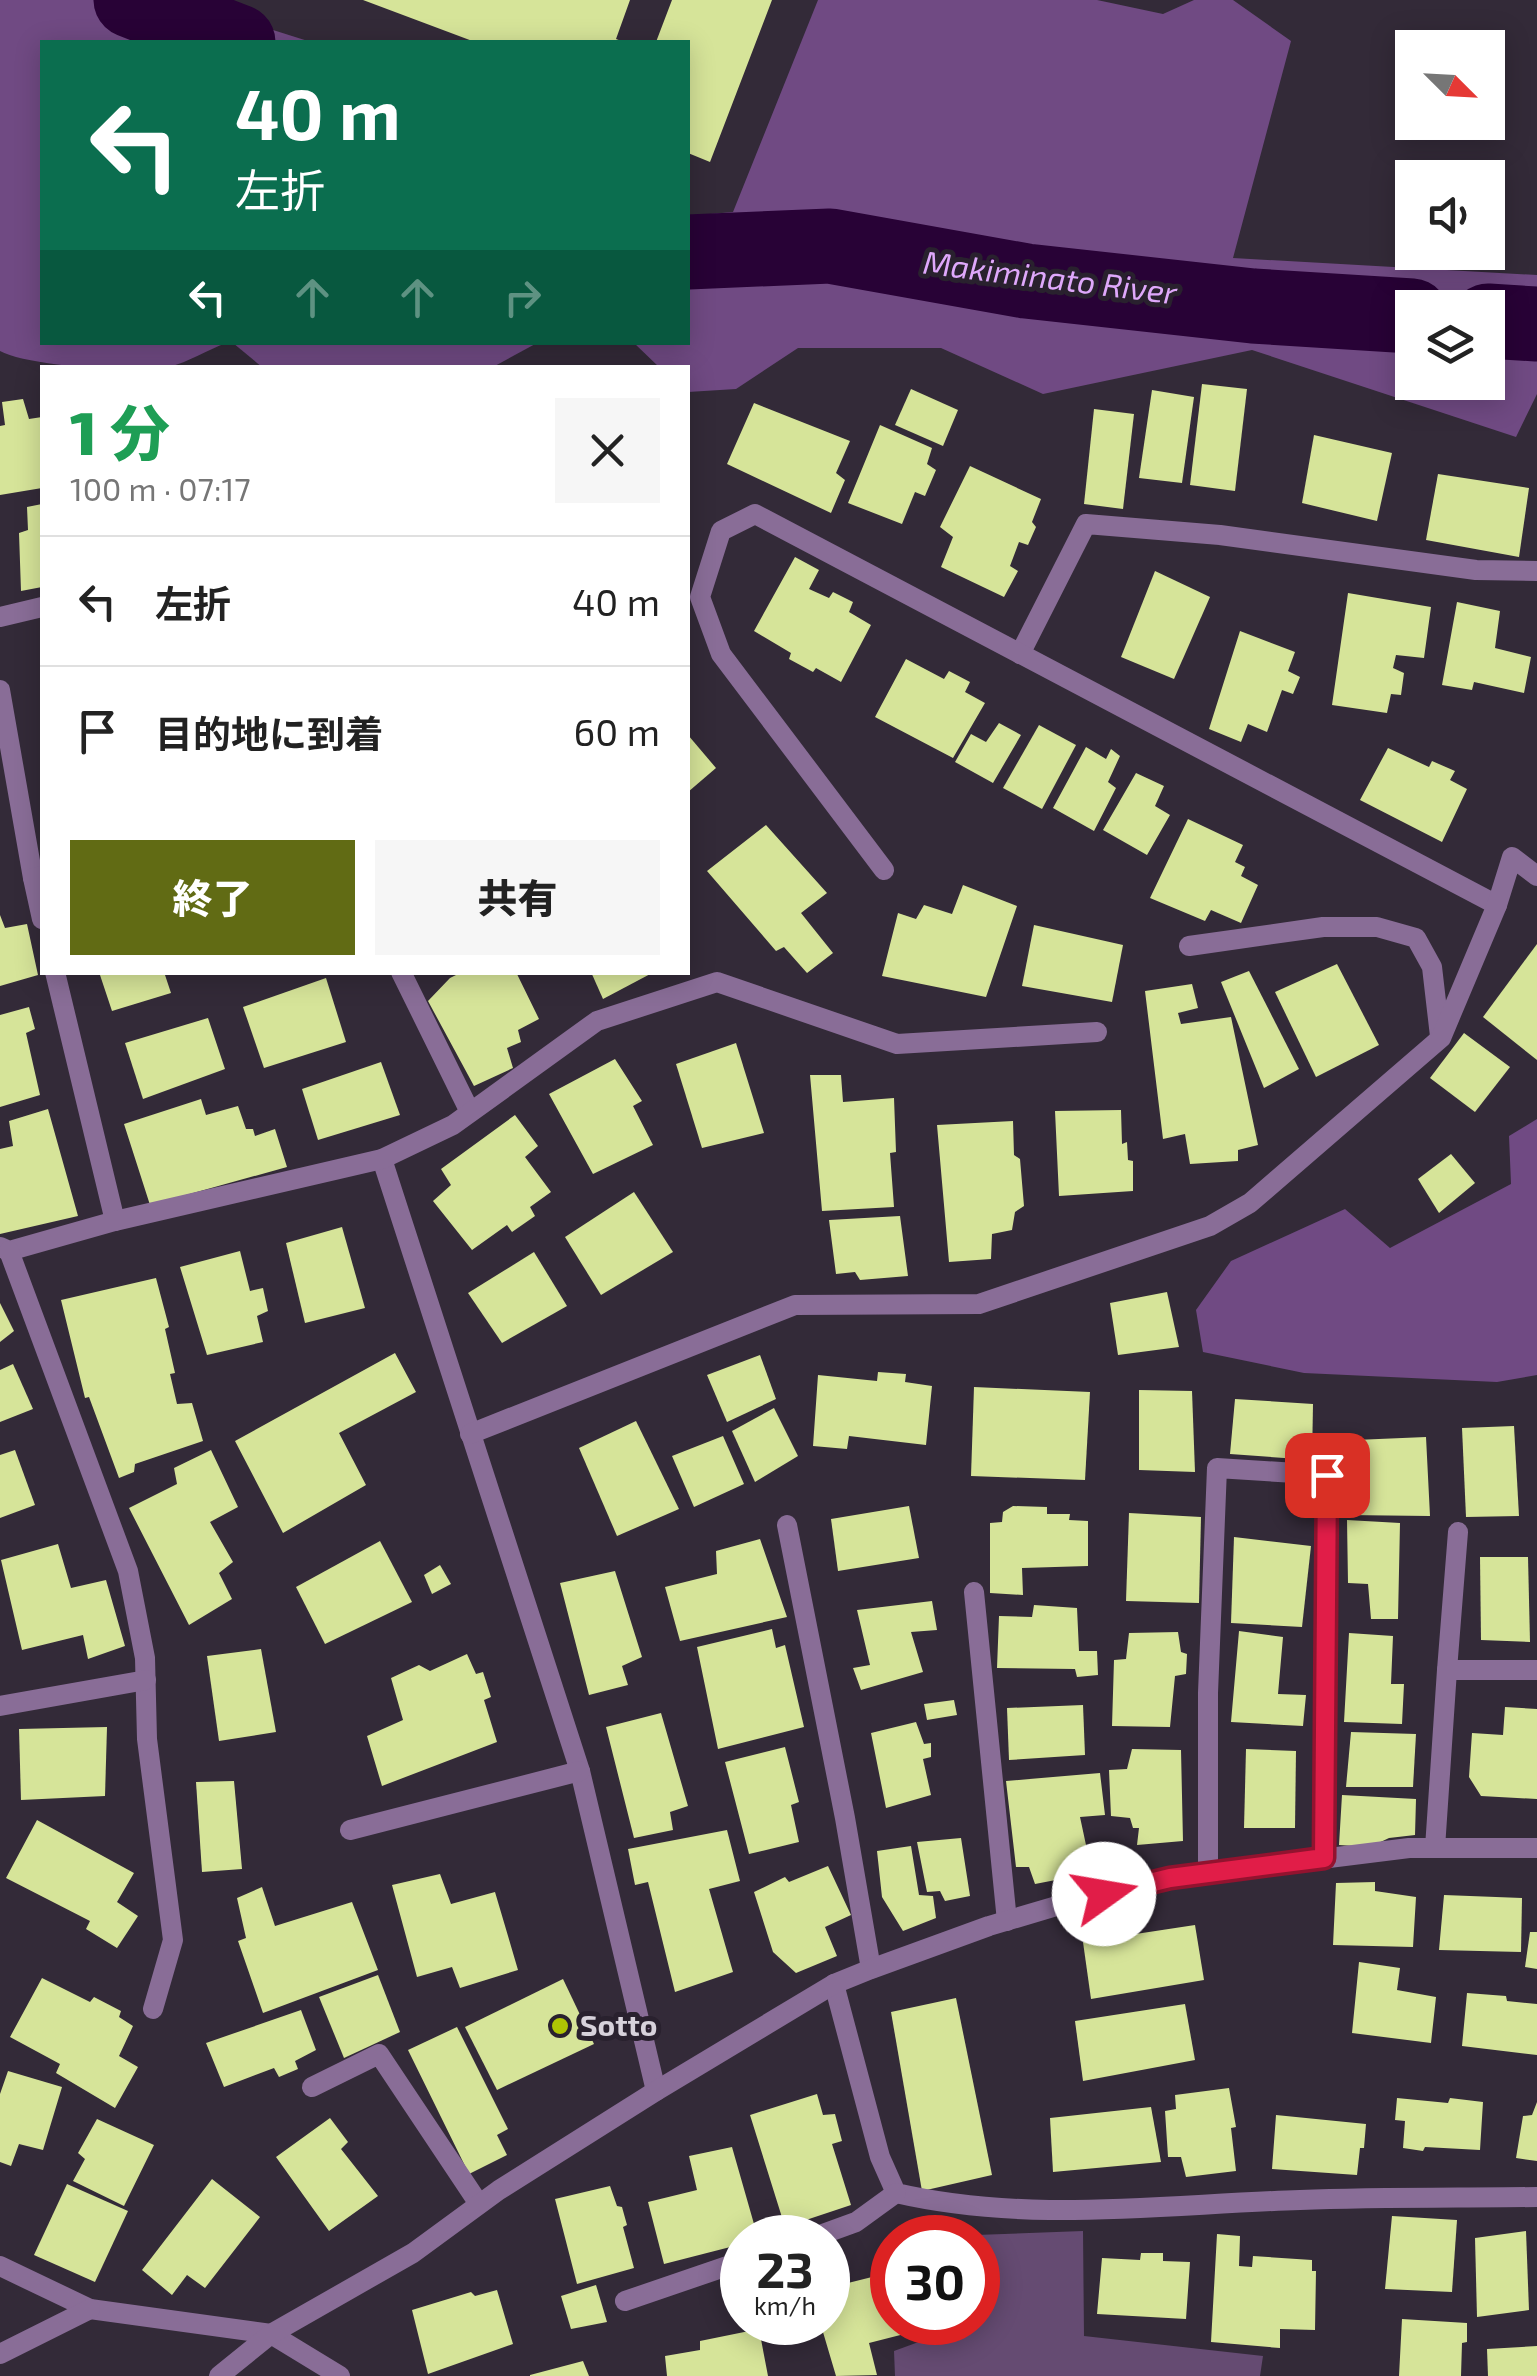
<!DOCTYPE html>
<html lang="ja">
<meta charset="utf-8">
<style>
body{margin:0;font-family:"Exo 2","Noto Sans JP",sans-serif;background:#f6f6f6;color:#222;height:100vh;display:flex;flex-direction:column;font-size:38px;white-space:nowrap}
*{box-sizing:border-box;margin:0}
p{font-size:32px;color:#767676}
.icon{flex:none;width:55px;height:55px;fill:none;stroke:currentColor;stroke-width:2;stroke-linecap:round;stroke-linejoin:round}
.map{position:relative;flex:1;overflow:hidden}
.panel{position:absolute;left:40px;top:365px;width:650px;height:610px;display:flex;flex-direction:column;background:#fff;border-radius:0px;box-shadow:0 5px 25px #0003}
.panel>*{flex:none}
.hud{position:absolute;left:40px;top:40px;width:650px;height:305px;border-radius:0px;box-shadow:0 5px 25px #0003;background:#0b6e4f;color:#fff;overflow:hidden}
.needle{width:65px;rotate:114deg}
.tools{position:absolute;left:1395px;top:30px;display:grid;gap:20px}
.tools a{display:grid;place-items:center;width:110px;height:110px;border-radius:0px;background:#fff;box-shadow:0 5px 25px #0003;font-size:50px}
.speed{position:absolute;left:720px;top:2215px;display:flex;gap:20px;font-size:50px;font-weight:700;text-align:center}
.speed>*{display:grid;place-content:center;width:130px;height:130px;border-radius:50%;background:#fff;box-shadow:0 5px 25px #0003;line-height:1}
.speed small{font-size:25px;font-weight:400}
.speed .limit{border:15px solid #d22;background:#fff;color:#111}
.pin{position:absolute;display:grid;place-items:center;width:85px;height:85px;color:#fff;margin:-42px;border-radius:20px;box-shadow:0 5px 15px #0006}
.me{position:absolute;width:110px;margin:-55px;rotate:77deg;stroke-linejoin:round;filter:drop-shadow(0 0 8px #0008)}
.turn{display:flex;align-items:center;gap:35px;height:210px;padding:0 30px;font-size:45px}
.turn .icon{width:130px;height:130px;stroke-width:2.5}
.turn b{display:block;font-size:70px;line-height:85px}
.lanes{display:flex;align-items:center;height:95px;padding:0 30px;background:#0003;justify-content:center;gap:50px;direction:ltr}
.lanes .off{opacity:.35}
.round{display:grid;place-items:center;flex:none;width:105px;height:105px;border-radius:0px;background:#f6f6f6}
.head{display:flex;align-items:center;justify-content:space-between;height:170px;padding:0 30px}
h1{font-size:60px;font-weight:800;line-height:75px;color:#1e9e55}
.button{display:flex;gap:20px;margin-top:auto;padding:20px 30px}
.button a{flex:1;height:115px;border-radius:0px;background:#616b14;color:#fff;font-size:40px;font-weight:800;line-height:115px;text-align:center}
.button a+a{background:#f6f6f6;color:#222}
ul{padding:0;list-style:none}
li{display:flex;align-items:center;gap:30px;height:130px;padding:0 30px;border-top:2px solid #e0e0e0}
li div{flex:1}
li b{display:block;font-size:38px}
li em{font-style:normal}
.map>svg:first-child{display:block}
</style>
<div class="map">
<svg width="1537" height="2376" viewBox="0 0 1537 2376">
<rect width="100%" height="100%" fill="#332a38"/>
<!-- green -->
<polygon fill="#654b72" points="1083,2231 1084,2336 1263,2356 1260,2376 895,2376 894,2351 935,2336 933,2323 978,2322 978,2238 920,2237"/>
<!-- forest -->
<g fill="#704a83" fill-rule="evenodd">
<path d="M0,0H102L112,20L225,15L311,42H42V342L226,343C208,350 188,362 169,367C139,374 27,366 0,351Z"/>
<path d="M818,0H1097L1163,14L1194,0H1233L1291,41L1233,258L1537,275V394L1516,437L1252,350L1043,394L941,348H798L736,389L688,392V368L659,367L634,343L688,342V216L733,212ZM1412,308H1488V382H1412Z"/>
<polygon points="233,343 537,343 493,367 262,367"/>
<polygon points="1537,1119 1537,1375 1497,1382 1304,1373 1203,1352 1196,1310 1231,1261 1345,1209 1390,1248 1511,1184 1509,1136"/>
</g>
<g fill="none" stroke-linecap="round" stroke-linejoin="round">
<!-- river -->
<g stroke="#280236" stroke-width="75">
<polyline points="131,0 238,42"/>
<polyline points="688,252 830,246 1026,281 1253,306 1412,316"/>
<polyline points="1488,321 1537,324"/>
</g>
</g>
<!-- building -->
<g fill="#d6e499">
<polygon points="363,0 630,0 616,39 624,42 475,42"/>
<polygon points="672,0 772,0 710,162 688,153 688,42 656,42"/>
<polygon points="1202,384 1247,389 1235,491 1190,485"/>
<polygon points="911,389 958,410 943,446 895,425"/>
<polygon points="1152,390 1194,397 1182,483 1139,478"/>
<polygon points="23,399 29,419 42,417 42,488 0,495 0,426 5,425 2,402"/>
<polygon points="754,403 850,441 836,473 845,480 831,513 727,464"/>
<polygon points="1094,409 1134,414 1123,509 1084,504"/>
<polygon points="880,425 932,448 927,464 936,470 925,496 915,492 902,524 848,503"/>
<polygon points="1314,435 1392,453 1377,521 1302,503"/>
<polygon points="970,466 1041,499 1032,522 1036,527 1028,545 1019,542 1010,566 1018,571 1004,597 941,567 953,537 940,527"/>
<polygon points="1438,474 1529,488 1519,557 1426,540"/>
<polygon points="42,504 42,587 21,591 19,533 28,530 27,507"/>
<polygon points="795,557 819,570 809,589 829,598 833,592 853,602 849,612 871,625 841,682 816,668 813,672 789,659 791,653 754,631"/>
<polygon points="1155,571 1210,597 1174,679 1121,657"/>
<polygon points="1348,593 1431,607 1424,658 1396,655 1393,668 1404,673 1401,695 1391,694 1387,713 1332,705"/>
<polygon points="1457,602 1500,611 1495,648 1531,657 1524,693 1474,682 1472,690 1442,685"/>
<polygon points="1240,631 1295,652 1288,671 1300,677 1293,694 1282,690 1267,732 1248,724 1241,742 1209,729"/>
<polygon points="906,659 944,679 949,671 970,682 965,692 985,703 953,758 875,717"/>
<polygon points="999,723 1021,735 993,783 955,762 971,734 986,742"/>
<polygon points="1039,725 1076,745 1042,809 1003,788"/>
<polygon points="688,735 716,768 688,792"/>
<polygon points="1086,747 1106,759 1111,749 1120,756 1108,782 1116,788 1094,831 1053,808"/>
<polygon points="1388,748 1429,767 1432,761 1455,771 1450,780 1467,789 1442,842 1360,800"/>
<polygon points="1136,773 1164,786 1155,806 1170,815 1147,855 1103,830"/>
<polygon points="1188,819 1243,845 1235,862 1245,867 1241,876 1258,885 1241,923 1211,910 1205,921 1150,898"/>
<polygon points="766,825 827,893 801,913 833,953 807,973 784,947 776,951 707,871"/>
<polygon points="963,885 1017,906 986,997 882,976 898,913 916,919 924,905 952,914"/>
<polygon points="0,915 5,928 27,924 38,975 0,986"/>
<polygon points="1034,925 1123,945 1112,1002 1022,986"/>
<polygon points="1537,944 1537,1060 1483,1017"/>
<polygon points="1337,964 1379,1045 1316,1077 1275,992"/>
<polygon points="1249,971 1299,1069 1264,1088 1221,982"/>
<polygon points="99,972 164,972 171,993 112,1011"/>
<polygon points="462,972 516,972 539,1019 518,1030 521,1042 507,1048 513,1068 474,1086 428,1001 450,978"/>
<polygon points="591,972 654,972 603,999"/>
<polygon points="326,978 346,1042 264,1068 243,1007"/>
<polygon points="1192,984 1198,1008 1178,1013 1181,1024 1231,1017 1258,1145 1238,1150 1238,1161 1190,1164 1185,1134 1163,1139 1145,991"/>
<polygon points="29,1007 35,1029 26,1033 40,1095 0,1107 0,1015"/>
<polygon points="208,1018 225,1069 143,1099 125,1043"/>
<polygon points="1464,1033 1510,1067 1475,1112 1430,1078"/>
<polygon points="736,1043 764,1133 702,1148 676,1064"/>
<polygon points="615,1059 642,1101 633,1106 653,1145 593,1174 549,1094"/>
<polygon points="381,1062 400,1115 318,1140 302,1089"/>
<polygon points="810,1075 841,1075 843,1102 894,1098 896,1152 890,1153 894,1207 822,1211"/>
<polygon points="201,1099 206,1115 238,1106 246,1129 253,1129 255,1136 275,1129 287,1167 150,1205 124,1124"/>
<polygon points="48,1109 78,1216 0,1234 0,1149 13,1146 9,1121"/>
<polygon points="1121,1110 1122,1144 1127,1142 1128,1160 1133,1161 1133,1191 1059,1196 1055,1111"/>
<polygon points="515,1115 538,1146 525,1157 551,1192 530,1207 535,1216 512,1232 507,1225 472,1250 433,1201 451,1185 441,1169"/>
<polygon points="1013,1121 1014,1155 1020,1159 1024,1206 1015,1212 1012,1230 992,1234 991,1259 949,1262 937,1125"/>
<polygon points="1451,1154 1475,1183 1439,1213 1418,1179"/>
<polygon points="634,1192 673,1252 601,1295 565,1237"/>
<polygon points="900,1216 908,1276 860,1280 855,1272 836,1274 829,1220"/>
<polygon points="342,1227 365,1308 305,1323 286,1243"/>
<polygon points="240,1251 250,1291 263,1288 268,1311 257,1316 263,1342 207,1355 180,1267"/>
<polygon points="534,1252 567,1306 502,1343 468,1293"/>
<polygon points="156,1278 169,1327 165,1329 175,1373 170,1374 177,1404 192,1403 203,1441 135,1464 134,1472 119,1478 89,1397 85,1398 61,1300"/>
<polygon points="1167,1292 1179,1347 1118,1355 1110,1303"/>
<polygon points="0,1303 14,1331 0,1342"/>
<polygon points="395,1353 416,1392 339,1433 366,1485 283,1533 235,1441"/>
<polygon points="760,1355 776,1399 727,1422 707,1375"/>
<polygon points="13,1364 33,1409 0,1422 0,1370"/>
<polygon points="878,1372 906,1374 905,1382 932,1386 926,1445 849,1436 847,1449 813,1446 818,1375 877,1381"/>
<polygon points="974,1387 1090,1392 1085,1480 971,1476"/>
<polygon points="1139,1390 1192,1391 1195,1472 1139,1470"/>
<polygon points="1235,1399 1313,1404 1312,1460 1230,1454"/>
<polygon points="774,1408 798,1456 755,1482 732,1431"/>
<polygon points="636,1421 679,1509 617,1536 579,1448"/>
<polygon points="1514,1426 1519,1516 1466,1517 1462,1428"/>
<polygon points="723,1436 744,1484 694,1507 672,1456"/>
<polygon points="1426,1437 1430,1516 1346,1515 1347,1478 1357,1479 1355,1440"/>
<polygon points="15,1450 35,1505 0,1518 0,1455"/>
<polygon points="211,1450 238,1507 210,1522 233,1562 219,1573 232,1599 189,1625 129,1508 177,1484 174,1468"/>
<polygon points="909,1506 919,1558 838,1571 831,1519"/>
<polygon points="1013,1506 1047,1507 1047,1514 1070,1514 1069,1520 1088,1521 1088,1566 1022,1568 1023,1595 990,1593 990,1523 1002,1522 1003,1512"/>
<polygon points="1129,1513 1201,1517 1199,1603 1126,1601"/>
<polygon points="1347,1520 1400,1523 1398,1619 1371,1619 1368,1584 1348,1583"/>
<polygon points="1234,1537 1311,1546 1302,1627 1231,1623"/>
<polygon points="760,1539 787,1617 680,1641 665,1587 717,1574 716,1551"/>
<polygon points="380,1541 412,1602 325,1644 296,1587"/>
<polygon points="58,1544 71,1588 106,1580 125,1646 88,1659 83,1635 22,1650 1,1560"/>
<polygon points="1480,1557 1528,1557 1530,1642 1481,1640"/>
<polygon points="440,1565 451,1584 432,1594 424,1575"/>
<polygon points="615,1571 642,1657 622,1666 628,1685 589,1695 560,1583"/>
<polygon points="932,1601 937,1630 911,1632 923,1672 861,1690 853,1668 870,1665 857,1610"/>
<polygon points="1034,1605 1077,1608 1079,1651 1097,1651 1098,1675 1077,1677 1075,1669 997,1668 999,1616 1032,1617"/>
<polygon points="772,1629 776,1648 785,1645 804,1727 718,1749 697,1647"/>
<polygon points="1239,1631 1283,1637 1278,1694 1306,1695 1303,1726 1231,1722"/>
<polygon points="1178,1632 1181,1652 1187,1654 1186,1674 1175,1676 1170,1727 1112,1726 1114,1660 1126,1659 1129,1633"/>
<polygon points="1349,1633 1393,1636 1391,1684 1404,1684 1402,1724 1344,1722"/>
<polygon points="261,1649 276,1732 219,1741 207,1656"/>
<polygon points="467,1654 476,1674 483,1672 491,1697 484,1700 497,1742 382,1786 367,1736 403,1720 391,1678 419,1665 430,1671"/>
<polygon points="954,1700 957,1715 927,1720 924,1704"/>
<polygon points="1083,1705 1085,1755 1009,1760 1007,1708"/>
<polygon points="1505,1707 1537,1709 1537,1799 1481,1796 1469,1777 1472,1733 1503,1735"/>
<polygon points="661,1713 688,1806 670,1812 673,1830 634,1838 606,1727"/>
<polygon points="916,1722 924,1744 931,1743 931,1757 923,1759 931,1795 886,1808 871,1733"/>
<polygon points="107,1727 105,1796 21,1800 19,1729"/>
<polygon points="1351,1732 1416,1734 1413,1787 1346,1787"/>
<polygon points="785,1747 799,1802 791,1805 799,1842 749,1854 725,1762"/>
<polygon points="1132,1749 1181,1750 1183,1841 1137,1845 1139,1828 1133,1828 1130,1818 1111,1816 1109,1770 1127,1769"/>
<polygon points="1246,1749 1296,1751 1295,1828 1244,1828"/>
<polygon points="1100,1773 1105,1815 1080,1817 1092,1873 1035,1884 1029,1867 1016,1867 1006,1781"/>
<polygon points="234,1781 242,1869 202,1872 196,1782"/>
<polygon points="1342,1795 1416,1799 1415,1835 1389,1838 1370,1847 1339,1845"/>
<polygon points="37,1820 134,1873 117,1902 138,1916 117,1948 86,1929 90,1921 6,1878"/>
<polygon points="727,1830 740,1881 709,1889 733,1972 675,1992 648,1882 635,1885 628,1849"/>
<polygon points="961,1838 970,1896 945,1901 940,1891 927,1892 917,1842"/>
<polygon points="911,1846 919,1895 933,1896 936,1918 903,1931 882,1897 877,1851"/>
<polygon points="828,1866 851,1915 825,1927 837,1956 796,1973 773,1952 754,1892 785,1877 789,1882"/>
<polygon points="440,1874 451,1904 495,1892 518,1970 460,1988 452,1967 417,1977 392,1885"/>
<polygon points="1375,1882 1375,1891 1416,1897 1413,1947 1333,1945 1336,1883"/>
<polygon points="262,1887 275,1926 352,1902 378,1970 263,2013 238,1941 246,1938 237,1898"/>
<polygon points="1444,1895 1522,1898 1521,1952 1439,1950"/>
<polygon points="1195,1925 1204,1980 1091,1999 1083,1942"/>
<polygon points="1530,1932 1537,1932 1537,1969 1525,1967"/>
<polygon points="1359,1962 1400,1968 1397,1990 1436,1997 1431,2043 1352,2033"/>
<polygon points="378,1975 400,2032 344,2058 319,1997"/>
<polygon points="42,1978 90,2002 94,1997 121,2011 119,2017 133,2026 119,2056 138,2067 115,2108 56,2073 60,2064 10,2037"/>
<polygon points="563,1979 594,2044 497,2090 465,2027"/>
<polygon points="1467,1993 1506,1996 1507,2001 1537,2004 1537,2055 1462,2046"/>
<polygon points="956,1998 992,2175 922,2191 891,2012"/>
<polygon points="1185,2004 1195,2060 1083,2081 1075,2021"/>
<polygon points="301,2010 316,2050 295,2061 298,2069 279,2077 274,2068 224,2087 206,2043"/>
<polygon points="457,2027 508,2129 497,2135 507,2155 469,2174 408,2050"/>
<polygon points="8,2071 62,2087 43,2150 19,2144 11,2166 0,2162 0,2094"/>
<polygon points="1229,2088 1236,2127 1231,2128 1236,2171 1186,2177 1181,2157 1168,2157 1165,2111 1176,2109 1175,2095"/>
<polygon points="817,2094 823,2115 835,2114 842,2141 832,2144 851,2205 785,2227 750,2115"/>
<polygon points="1397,2098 1448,2103 1450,2098 1483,2102 1480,2150 1425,2147 1423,2151 1403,2148 1405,2121 1395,2120"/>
<polygon points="1537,2102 1537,2161 1516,2158 1523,2116 1532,2115"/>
<polygon points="1151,2107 1161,2162 1053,2172 1050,2118"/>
<polygon points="1276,2115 1366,2124 1364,2148 1360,2148 1357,2175 1272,2169"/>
<polygon points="330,2118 348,2142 341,2149 378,2196 329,2231 276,2157"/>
<polygon points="97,2119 154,2145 124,2206 73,2181 85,2159 78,2153"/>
<polygon points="732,2147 758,2238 742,2238 742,2244 664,2264 648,2202 697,2190 689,2156"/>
<polygon points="212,2179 260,2217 205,2288 187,2275 172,2295 142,2270"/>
<polygon points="67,2184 128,2211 95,2282 34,2255"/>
<polygon points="610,2186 617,2206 622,2207 627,2225 623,2227 634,2268 577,2284 555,2199"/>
<polygon points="1392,2216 1457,2220 1452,2292 1385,2289"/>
<polygon points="1526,2231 1529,2310 1477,2317 1475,2238"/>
<polygon points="1217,2234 1240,2236 1239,2266 1252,2267 1253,2256 1312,2260 1312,2271 1316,2271 1315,2330 1280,2329 1280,2348 1211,2342"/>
<polygon points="1141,2253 1163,2253 1163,2261 1190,2262 1186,2319 1097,2314 1102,2258 1140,2260"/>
<polygon points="892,2272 892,2322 917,2322 920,2330 869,2343 877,2375 836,2376 820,2322 828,2322 828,2288"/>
<polygon points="596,2285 607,2322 571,2329 561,2296"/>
<polygon points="497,2290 513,2344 428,2374 412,2310 471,2292 475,2296"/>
<polygon points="1402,2319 1467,2323 1467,2342 1462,2343 1461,2376 1399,2376"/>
<polygon points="759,2329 768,2376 667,2376 665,2356 700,2350 700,2341"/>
<polygon points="1537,2346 1537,2376 1488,2376 1487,2349"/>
<polygon points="583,2361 589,2376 530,2376 530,2375"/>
</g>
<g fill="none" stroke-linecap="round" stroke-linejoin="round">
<!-- minor -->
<g stroke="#896d97" stroke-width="20">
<polyline points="0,617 42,607"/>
<polyline points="1020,654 1086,524 1220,535 1476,570 1537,571"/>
<polyline points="0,690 33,878"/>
<polyline points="884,870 721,654 700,597 721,531 755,514 1497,905"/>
<polyline points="42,876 33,878 42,919"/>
<polyline points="1189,946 1323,927 1377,927 1416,938 1432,967 1440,1036"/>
<polyline points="55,972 115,1221"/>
<polyline points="401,972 470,1112"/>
<polyline points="382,1159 580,1771 656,2091"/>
<polyline points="0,1247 9,1251 115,1221 382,1159 453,1125 597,1021 717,982 897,1044 1097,1032"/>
<polyline points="9,1251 128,1571 145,1658 147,1739 173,1940 153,2009"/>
<polyline points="470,1434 795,1305 979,1304 1210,1226 1250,1203 1441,1038 1497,905 1512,857 1537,876"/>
<polyline points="787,1525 845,1818 871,1969"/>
<polyline points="974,1592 1007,1921"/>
<polyline points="1447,1670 1458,1532"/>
<polyline points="0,1706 146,1680"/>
<polyline points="350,1830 580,1771"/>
<polyline points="1435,1848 1447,1670 1537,1670"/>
<polyline points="1208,1873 1208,1693 1217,1468 1327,1475 1324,1858"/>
<path d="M834,1984L880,2157L896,2193C1030,2224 1165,2204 1300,2200C1379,2197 1458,2198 1537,2197"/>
<polyline points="312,2087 379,2054 479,2204"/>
<polyline points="812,2238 856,2222 896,2193"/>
<polyline points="0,2266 90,2309 271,2334 340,2376"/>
<polyline points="625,2301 742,2261"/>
<polyline points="0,2354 90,2309"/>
<polyline points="219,2376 271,2334 413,2253 499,2190 656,2091 834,1984 871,1969 989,1926 1070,1902 1170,1878 1409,1848 1537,1848"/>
</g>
</g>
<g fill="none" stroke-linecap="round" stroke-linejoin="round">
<defs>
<polyline id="route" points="1104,1894 1170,1878 1324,1858 1327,1475"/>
</defs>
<!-- route casing -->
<use href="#route" stroke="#92132f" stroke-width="25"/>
<!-- route -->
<use href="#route" stroke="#e11d48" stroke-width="18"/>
</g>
<!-- markers -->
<circle fill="#afc504" stroke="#29212e" stroke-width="4" cx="560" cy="2026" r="10"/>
<g text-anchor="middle" stroke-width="10" stroke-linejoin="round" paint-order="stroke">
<!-- poi labels -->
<g font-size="30" font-weight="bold" fill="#d7d2db" stroke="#29212e" text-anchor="start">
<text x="580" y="2036">Sotto</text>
</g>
<!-- water labels -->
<g font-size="32" font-style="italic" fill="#dfa8fb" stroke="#29212e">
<text transform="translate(1050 278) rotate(7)" y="11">Makiminato River</text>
</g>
</g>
</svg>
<div class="tools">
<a><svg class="needle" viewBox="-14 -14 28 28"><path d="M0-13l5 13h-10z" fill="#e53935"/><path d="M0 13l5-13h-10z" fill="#767676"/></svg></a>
<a><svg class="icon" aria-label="sound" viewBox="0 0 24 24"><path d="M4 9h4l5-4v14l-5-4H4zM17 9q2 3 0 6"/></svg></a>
<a><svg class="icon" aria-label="layers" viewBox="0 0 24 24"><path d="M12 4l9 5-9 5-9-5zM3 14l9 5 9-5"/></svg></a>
</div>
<div class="speed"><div>23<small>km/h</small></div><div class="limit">30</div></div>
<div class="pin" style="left:1327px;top:1475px;background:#d93025"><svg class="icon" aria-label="arrive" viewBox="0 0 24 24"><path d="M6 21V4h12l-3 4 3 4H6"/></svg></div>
<svg class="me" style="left:1104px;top:1894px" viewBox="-20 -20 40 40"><circle r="19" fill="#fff"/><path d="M0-13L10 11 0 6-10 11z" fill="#e11d48"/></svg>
<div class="hud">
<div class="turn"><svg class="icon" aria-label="left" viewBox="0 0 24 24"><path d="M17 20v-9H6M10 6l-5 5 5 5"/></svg><div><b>40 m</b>左折</div></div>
<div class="lanes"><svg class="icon" aria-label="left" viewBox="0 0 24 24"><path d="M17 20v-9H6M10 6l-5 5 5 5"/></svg><svg class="icon off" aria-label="ahead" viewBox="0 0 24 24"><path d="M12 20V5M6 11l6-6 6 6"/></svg><svg class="icon off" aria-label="ahead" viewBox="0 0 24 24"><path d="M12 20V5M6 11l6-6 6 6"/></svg><svg class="icon off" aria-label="right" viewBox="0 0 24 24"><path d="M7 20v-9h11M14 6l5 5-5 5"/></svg></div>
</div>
<section class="panel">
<div class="head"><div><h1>1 分</h1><p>100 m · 07:17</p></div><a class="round"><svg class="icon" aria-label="close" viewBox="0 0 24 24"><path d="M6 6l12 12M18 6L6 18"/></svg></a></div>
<ul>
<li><svg class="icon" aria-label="left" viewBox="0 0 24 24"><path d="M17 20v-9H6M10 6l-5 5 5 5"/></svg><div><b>左折</b></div><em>40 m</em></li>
<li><svg class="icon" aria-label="arrive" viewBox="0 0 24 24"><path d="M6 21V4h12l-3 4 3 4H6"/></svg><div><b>目的地に到着</b></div><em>60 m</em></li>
</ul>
<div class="button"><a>終了</a><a>共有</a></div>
</section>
</div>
